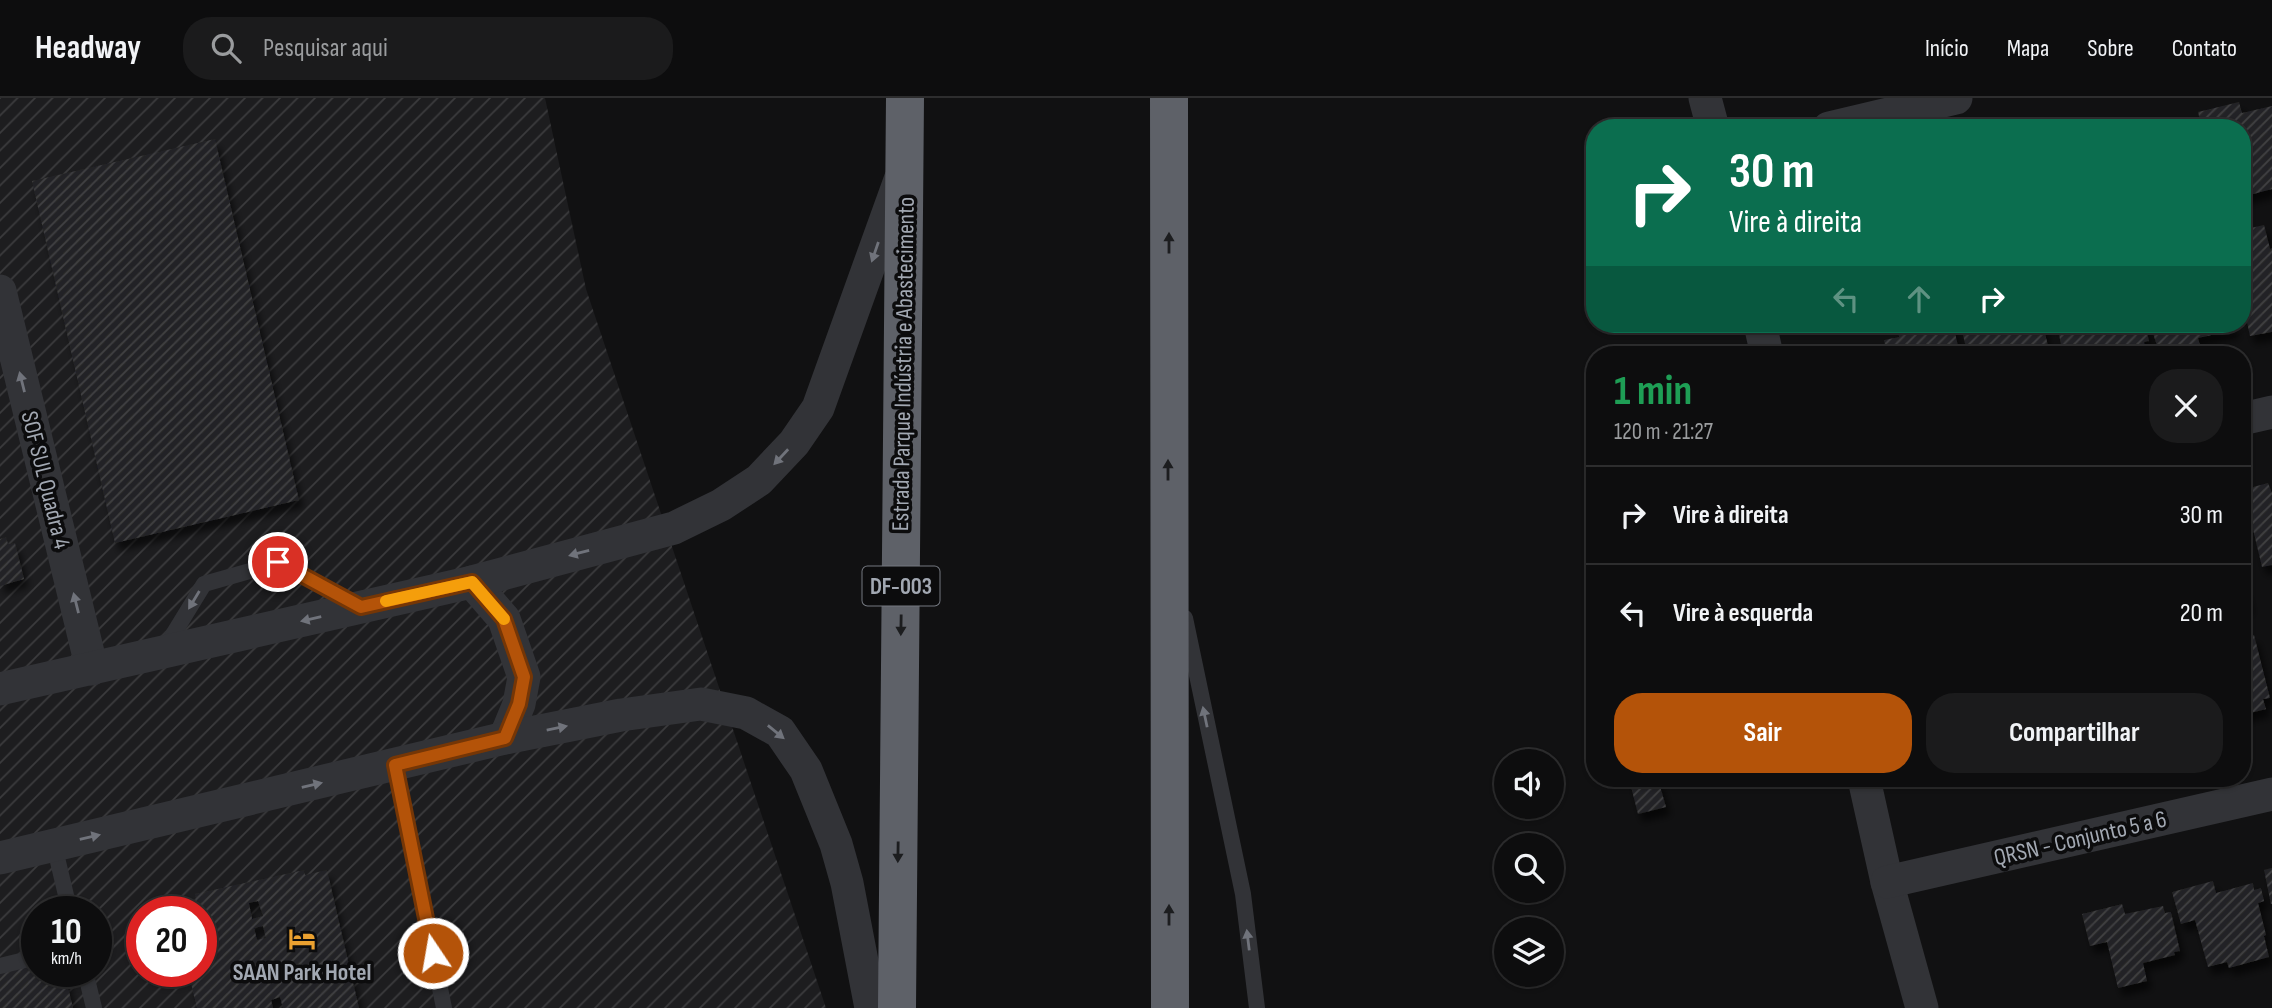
<!DOCTYPE html>
<html lang="pt">
<meta charset="utf-8">
<style>
body{margin:0;font-family:"Sofia Sans Condensed",sans-serif;background:#1b1b1c;color:#f1f3f6;height:100vh;display:flex;flex-direction:column;font-size:26px;white-space:nowrap}
*{box-sizing:border-box;margin:0}
p{font-size:23px;color:#9a9c9e}
.icon{flex:none;width:38px;height:38px;fill:none;stroke:currentColor;stroke-width:2;stroke-linecap:round;stroke-linejoin:round}
.map{position:relative;flex:1;overflow:hidden}
.sheet{position:absolute;left:1586px;top:248px;width:665px;height:441px;display:flex;flex-direction:column;background:#0d0d0e;border-radius:28px;box-shadow:0 2px 5px #0004,0 0 0 2px #2d2d2e}
.sheet>*{flex:none}
.hud{position:absolute;left:1586px;top:21px;width:665px;height:214px;border-radius:28px;box-shadow:0 2px 5px #0004,0 0 0 2px #2d2d2e;background:#0b6e4f;color:#fff;overflow:hidden}
.fabs{position:absolute;left:1494px;top:651px;display:grid;gap:14px}
.fabs a{display:grid;place-items:center;width:70px;height:70px;border-radius:50%;background:#0d0d0e;box-shadow:0 2px 5px #0004,0 0 0 2px #2d2d2e;font-size:35px}
.speed{position:absolute;left:21px;top:798px;display:flex;gap:14px;font-size:35px;font-weight:700;text-align:center}
.speed>*{display:grid;place-content:center;width:91px;height:91px;border-radius:50%;background:#0d0d0e;box-shadow:0 2px 5px #0004,0 0 0 2px #2d2d2e;line-height:1}
.speed small{font-size:18px;font-weight:400}
.speed .limit{border:10px solid #d22;background:#fff;color:#111}
.pin{position:absolute;display:grid;place-items:center;width:60px;height:60px;color:#fff;margin:-30px;border:4px solid #fff;border-radius:50%;box-shadow:0 2px 7px #0007}
.me{position:absolute;width:77px;margin:-38px;rotate:348deg;stroke-linejoin:round;filter:drop-shadow(0 0 5px #0008)}
.turn{display:flex;align-items:center;gap:24px;height:147px;padding:0 28px;font-size:32px}
.turn .icon{width:91px;height:91px;stroke-width:2.5}
.turn b{display:block;font-size:49px;line-height:60px}
.lanes{display:flex;align-items:center;height:66px;padding:0 28px;background:#0003;justify-content:center;gap:35px;direction:ltr}
.lanes .off{opacity:.35}
.round{display:grid;place-items:center;flex:none;width:74px;height:74px;border-radius:28px;background:#1b1b1c}
.overview{display:flex;align-items:center;justify-content:space-between;height:119px;padding:0 28px}
h1{font-size:42px;font-weight:700;line-height:52px;color:#1e9e55}
.action{display:flex;gap:14px;margin-top:auto;padding:14px 28px}
.action a{flex:1;height:80px;border-radius:28px;background:#b45309;color:#fff;font-size:28px;font-weight:700;line-height:80px;text-align:center}
.action a+a{background:#1b1b1c;color:#f1f3f6}
ul{padding:0;list-style:none}
li{display:flex;align-items:center;gap:21px;height:98px;padding:0 28px;border-top:2px solid #2d2d2e}
li div{flex:1}
li b{display:block;font-size:26px}
li em{font-style:normal}
header{display:flex;align-items:center;gap:42px;box-sizing:border-box;height:98px;padding:0 35px;background:#0d0d0e;border-bottom:2px solid #2d2d2e}
header strong{font-size:33px}
nav{display:flex;gap:38px;margin-inline-start:auto;font-size:24px}
.search{width:490px;height:63px;background:#1b1b1c;display:flex;align-items:center;gap:18px;box-sizing:border-box;padding:0 24px;border-radius:28px;color:#9a9c9e;font-size:26px}
.map>svg:first-child{display:block}
</style>
<header>
<strong>Headway</strong>
<div class="search"><svg class="icon" aria-label="search" viewBox="0 0 24 24"><circle cx="10" cy="10" r="6"/><path d="M15 15l6 6"/></svg>Pesquisar aqui</div>
<nav><a>Início</a><a>Mapa</a><a>Sobre</a><a>Contato</a></nav>
</header>
<div class="map">
<svg width="2272" height="910" viewBox="0 0 2272 910">
<defs>
<pattern id="industrial-furrows" width="10" height="10" patternUnits="userSpaceOnUse" patternTransform="scale(1.75)"><rect width="10" height="10" fill="#1d1d1f"/><path d="M-1 1l2-2M0 10L10 0M9 11l2-2" fill="none" stroke="#3b3b3d"/></pattern>
<pattern id="building-hatch" width="6" height="6" patternUnits="userSpaceOnUse" patternTransform="scale(1.75)"><rect width="6" height="6" fill="#242426"/><path d="M-1 1l2-2M0 6l6-6M5 7l2-2" fill="none" stroke="#414143"/></pattern>
<filter id="shadow"><feDropShadow dx="4.5" dy="8" stdDeviation="3.5" flood-color="#0009"/></filter>
</defs>
<rect width="100%" height="100%" fill="#111112"/>
<!-- industrial -->
<path fill="url(#industrial-furrows)" fill-rule="evenodd" d="M0,0H545L586,191L826,910H0ZM37,814H96V873H37ZM142,814H201V873H142Z"/>
<!-- building -->
<g fill="url(#building-hatch)" fill-rule="evenodd" filter="url(#shadow)">
<polygon points="2239,4 2242,15 2272,8 2272,91 2242,99 2242,30 2202,30 2198,14"/>
<polygon points="215,41 299,402 115,445 32,83"/>
<polygon points="2264,127 2270,151 2272,150 2272,234 2250,238 2242,201 2242,132"/>
<polygon points="1896,226 1953,226 1960,257 1887,257 1884,242 1899,239"/>
<polygon points="1977,226 2043,226 2050,257 1968,257 1962,233 1978,229"/>
<polygon points="2057,226 2145,226 2149,243 2144,244 2146,253 2127,257 2063,257"/>
<polygon points="2150,226 2234,226 2235,232 2198,240 2201,251 2175,257 2160,257"/>
<polygon points="2268,385 2272,395 2272,467 2262,469 2251,423 2242,426 2242,392"/>
<polygon points="6,439 8,446 15,445 24,481 0,488 0,441"/>
<polygon points="2242,484 2249,508 2242,510"/>
<polygon points="2254,537 2270,600 2263,601 2266,611 2242,617 2242,540"/>
<polygon points="1629,681 1658,681 1666,709 1638,716"/>
<polygon points="2272,770 2272,806 2271,806 2264,772"/>
<path d="M304,772L305,777L327,772L359,910H283L280,899L271,902L273,910H197L188,873H201V814H175L173,808L196,802L195,796ZM258,803L263,818L252,821L249,805ZM263,828L266,840L257,842L254,830Z"/>
<polygon points="2213,783 2216,795 2253,785 2254,792 2261,790 2264,803 2258,805 2266,837 2264,838 2269,859 2229,870 2227,864 2208,869 2195,822 2181,826 2172,794"/>
<polygon points="2122,806 2125,816 2163,808 2165,815 2171,814 2180,853 2174,854 2175,857 2143,865 2147,883 2118,890 2107,844 2090,848 2082,816"/>
<polygon points="37,857 37,873 64,873 73,910 0,910 0,866"/>
</g>
<g fill="none" stroke-linecap="round" stroke-linejoin="round">
<!-- lane -->
<g stroke="#323337" stroke-width="16">
<polyline points="1185,520 1243,796 1257,910"/>
<polyline points="163,553 204,486 278,465 356,506"/>
<polyline points="395,667 444,910"/>
<polyline points="54,747 70,814"/>
<polyline points="0,868 37,859"/>
<polyline points="85,873 94,910"/>
</g>
<!-- street -->
<g stroke="#323337" stroke-width="33">
<polyline points="1705,0 1713,30"/>
<polyline points="1829,30 1956,0"/>
<polyline points="0,193 92,571"/>
<polyline points="1760,226 1767,257"/>
<polyline points="2242,321 2272,314"/>
<polyline points="472,484 504,521 524,579 519,606 505,640"/>
<polyline points="0,591 472,484 674,430 721,407 759,382 794,345 818,310 900,82"/>
<polyline points="1864,681 1887,784 1922,910"/>
<polyline points="0,760 505,640 621,617 701,606 746,615 780,634 806,672 836,746 847,785 871,910"/>
<polyline points="1887,784 2272,696"/>
</g>
<!-- highway -->
<g stroke="#5e6168" stroke-width="38">
<polyline points="1169,0 1170,910"/>
<polyline points="897,910 905,0"/>
</g>
</g>
<!-- one-way arrows -->
<defs><path id="oneway-solid" d="M-6-.8H1V-3.2L6.5 0L1 3.2V.8H-6Z" transform="scale(1.75)"/></defs>
<g fill="#1c1d1f">
<use href="#oneway-solid" transform="translate(1169 145) rotate(-90)"/>
<use href="#oneway-solid" transform="translate(1168 372) rotate(-90)"/>
<use href="#oneway-solid" transform="translate(901 527) rotate(91)"/>
<use href="#oneway-solid" transform="translate(898 754) rotate(91)"/>
<use href="#oneway-solid" transform="translate(1169 817) rotate(-90)"/>
</g>
<g fill="#70737b">
<use href="#oneway-solid" transform="translate(875 154) rotate(109)"/>
<use href="#oneway-solid" transform="translate(22 284) rotate(-104)"/>
<use href="#oneway-solid" transform="translate(781 359) rotate(133)"/>
<use href="#oneway-solid" transform="translate(579 455) rotate(165)"/>
<use href="#oneway-solid" transform="translate(194 502) rotate(121)"/>
<use href="#oneway-solid" transform="translate(76 505) rotate(-104)"/>
<use href="#oneway-solid" transform="translate(311 521) rotate(167)"/>
<use href="#oneway-solid" transform="translate(1205 619) rotate(-102)"/>
<use href="#oneway-solid" transform="translate(557 630) rotate(-11)"/>
<use href="#oneway-solid" transform="translate(776 634) rotate(39)"/>
<use href="#oneway-solid" transform="translate(312 687) rotate(-13)"/>
<use href="#oneway-solid" transform="translate(90 739) rotate(-13)"/>
<use href="#oneway-solid" transform="translate(1248 842) rotate(-97)"/>
</g>
<g fill="none" stroke-linecap="round" stroke-linejoin="round">
<defs>
<polyline id="route" points="278,464 361,509 472,484 504,521 524,579 519,606 505,640 395,667 433,855"/>
</defs>
<!-- route casing -->
<use href="#route" stroke="#753606" stroke-width="18"/>
<!-- route -->
<use href="#route" stroke="#b45309" stroke-width="12"/>
<!-- slow -->
<polyline stroke="#f59e0b" stroke-width="12" points="386,503 472,484 504,521"/>
</g>
<!-- icons -->
<defs>
<symbol id="hotel-bare" viewBox="-9 -9 18 18"><path d="M-6-4.5h1.5V1H6V5H4.5V3h-9V5H-6ZM-4 0a1.8 1.8 0 1 1 3.6 0ZM.5 0V-2.5h3Q6-2.5 6 0Z" fill="#eba130" stroke="#0c0c0d" stroke-width="2.5" paint-order="stroke"/></symbol>
</defs>
<g fill-rule="evenodd">
<use href="#hotel-bare" x="283" y="822" width="38" height="38"/>
</g>
<g text-anchor="middle" stroke-width="7" stroke-linejoin="round" paint-order="stroke">
<!-- shield labels -->
<rect fill="#0c0c0d" stroke="#757980" stroke-width="2" x="862.5" y="468.5" width="77" height="39" rx="5"/>
<g font-size="23" font-weight="bold" fill="#a2a8b2">
<text x="901" y="496">DF-003</text>
</g>
<!-- street labels -->
<g font-size="24" fill="#a2a8b2" stroke="#0c0c0d">
<text transform="translate(903 266) rotate(-89)" y="8">Estrada Parque Indústria e Abastecimento</text>
<text transform="translate(46 382) rotate(76)" y="8">SOF SUL Quadra 4</text>
<text transform="translate(2080 740) rotate(-13)" y="8">QRSN - Conjunto 5 a 6</text>
</g>
<!-- poi labels -->
<g font-size="24" font-weight="bold" fill="#a2a8b2" stroke="#0c0c0d">
<text x="302" y="882">SAAN Park Hotel</text>
</g>
</g>
</svg>
<div class="fabs">
<a><svg class="icon" aria-label="sound" viewBox="0 0 24 24"><path d="M4 9h4l5-4v14l-5-4H4zM17 9q2 3 0 6"/></svg></a>
<a><svg class="icon" aria-label="search" viewBox="0 0 24 24"><circle cx="10" cy="10" r="6"/><path d="M15 15l6 6"/></svg></a>
<a><svg class="icon" aria-label="layers" viewBox="0 0 24 24"><path d="M12 4l9 5-9 5-9-5zM3 14l9 5 9-5"/></svg></a>
</div>
<div class="speed"><div>10<small>km/h</small></div><div class="limit">20</div></div>
<div class="pin" style="left:278px;top:464px;background:#d93025"><svg class="icon" aria-label="arrive" viewBox="0 0 24 24"><path d="M6 21V4h12l-3 4 3 4H6"/></svg></div>
<svg class="me" style="left:433px;top:855px" viewBox="-20 -20 40 40"><circle r="17" fill="#b45309" stroke="#fff" stroke-width="3"/><path d="M0-11L8 9 0 5-8 9z" fill="#fff"/></svg>
<div class="hud">
<div class="turn"><svg class="icon" aria-label="right" viewBox="0 0 24 24"><path d="M7 20v-9h11M14 6l5 5-5 5"/></svg><div><b>30 m</b>Vire à direita</div></div>
<div class="lanes"><svg class="icon off" aria-label="left" viewBox="0 0 24 24"><path d="M17 20v-9H6M10 6l-5 5 5 5"/></svg><svg class="icon off" aria-label="ahead" viewBox="0 0 24 24"><path d="M12 20V5M6 11l6-6 6 6"/></svg><svg class="icon" aria-label="right" viewBox="0 0 24 24"><path d="M7 20v-9h11M14 6l5 5-5 5"/></svg></div>
</div>
<section class="sheet">
<div class="overview"><div><h1>1 min</h1><p>120 m · 21:27</p></div><a class="round"><svg class="icon" aria-label="close" viewBox="0 0 24 24"><path d="M6 6l12 12M18 6L6 18"/></svg></a></div>
<ul>
<li><svg class="icon" aria-label="right" viewBox="0 0 24 24"><path d="M7 20v-9h11M14 6l5 5-5 5"/></svg><div><b>Vire à direita</b></div><em>30 m</em></li>
<li><svg class="icon" aria-label="left" viewBox="0 0 24 24"><path d="M17 20v-9H6M10 6l-5 5 5 5"/></svg><div><b>Vire à esquerda</b></div><em>20 m</em></li>
</ul>
<div class="action"><a>Sair</a><a>Compartilhar</a></div>
</section>
</div>
